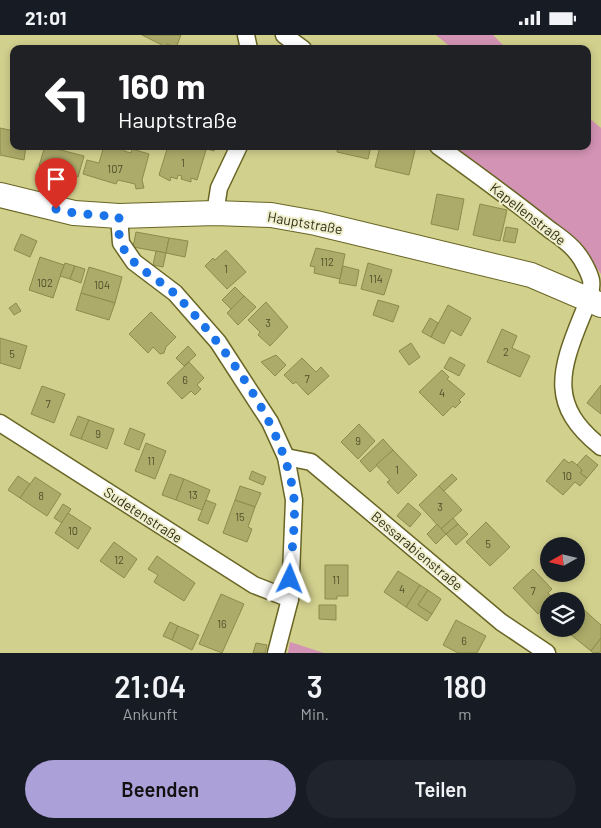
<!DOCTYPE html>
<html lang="de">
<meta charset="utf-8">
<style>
body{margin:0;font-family:Barlow,sans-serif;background:#20242c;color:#f1f3f6;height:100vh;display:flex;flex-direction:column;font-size:19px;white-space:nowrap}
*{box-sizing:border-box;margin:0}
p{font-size:16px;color:#9ea1a6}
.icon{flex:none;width:28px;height:28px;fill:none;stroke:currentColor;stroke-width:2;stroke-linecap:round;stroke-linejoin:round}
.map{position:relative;height:618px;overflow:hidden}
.drawer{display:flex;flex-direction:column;background:#171b24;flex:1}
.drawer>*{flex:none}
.banner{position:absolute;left:10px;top:10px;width:581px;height:105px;border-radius:10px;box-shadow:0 2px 8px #0003;background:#202124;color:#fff;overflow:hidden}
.needle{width:32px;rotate:262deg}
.fabs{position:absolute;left:540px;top:502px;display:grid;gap:10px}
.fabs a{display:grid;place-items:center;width:45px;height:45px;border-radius:50%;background:#171b24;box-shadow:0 2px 8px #0003;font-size:25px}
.pin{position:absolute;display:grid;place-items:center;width:42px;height:42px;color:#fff;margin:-51px -21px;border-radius:50% 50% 50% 0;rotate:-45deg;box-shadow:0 0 5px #0007}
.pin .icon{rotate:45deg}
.me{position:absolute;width:55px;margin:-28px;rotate:2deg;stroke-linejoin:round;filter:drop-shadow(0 0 4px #0008)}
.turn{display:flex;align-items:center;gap:18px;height:105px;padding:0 25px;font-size:22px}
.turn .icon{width:65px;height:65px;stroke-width:2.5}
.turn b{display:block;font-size:35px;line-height:42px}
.eta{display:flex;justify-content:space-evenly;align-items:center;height:85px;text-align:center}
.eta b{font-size:30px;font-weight:600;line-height:35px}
.cta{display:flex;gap:10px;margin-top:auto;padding:10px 25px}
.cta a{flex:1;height:58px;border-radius:30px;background:#aba0d8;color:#111;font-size:20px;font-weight:600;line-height:58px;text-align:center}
.cta a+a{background:#20242c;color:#f1f3f6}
.status{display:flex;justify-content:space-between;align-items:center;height:35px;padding:0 25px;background:#171b24;direction:ltr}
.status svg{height:14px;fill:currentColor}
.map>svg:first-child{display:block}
</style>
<div class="status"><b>21:01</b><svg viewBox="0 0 49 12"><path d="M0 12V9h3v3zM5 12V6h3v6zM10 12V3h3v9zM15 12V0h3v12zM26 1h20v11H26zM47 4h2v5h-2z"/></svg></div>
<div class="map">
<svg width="601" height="618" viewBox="0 0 601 618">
<rect width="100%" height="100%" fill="#d2d08d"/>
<!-- green -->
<g fill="#d393b4">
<polygon points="436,0 493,0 507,14 453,14"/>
<polygon points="588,82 601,93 601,239 580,211 448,111 588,111"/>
<polygon points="290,607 324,618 288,618"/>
</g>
<!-- building -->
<g fill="#adab69" stroke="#8e8b4b">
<polygon points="142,0 181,0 176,13 167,9 166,12"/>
<polygon points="0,93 14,96 14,111 26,111 24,125 0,120"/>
<polygon points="45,111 84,121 78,142 39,131"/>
<polygon points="104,111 126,111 124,116 131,118 132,114 149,119 142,145 144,153 136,154 135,149 118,145 116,149 83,139 87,125 99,128"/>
<polygon points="168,111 186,114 187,111 192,111 206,115 197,145 191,143 191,147 181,144 182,141 178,140 177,144 171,142 170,146 159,140"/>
<polygon points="207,111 215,111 214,116 207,114"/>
<polygon points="338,111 371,111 368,124 337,117"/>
<polygon points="380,111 416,111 409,140 375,132"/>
<polygon points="437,159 464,164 458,195 431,189"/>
<polygon points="480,169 507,175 500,206 473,200"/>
<polygon points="506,192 518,194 515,208 503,206"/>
<polygon points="136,197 169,203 166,218 133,212"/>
<polygon points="21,199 37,206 30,222 14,215"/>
<polygon points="169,203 188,206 185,222 166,218"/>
<polygon points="316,213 345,219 340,244 314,238 315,232 310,231"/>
<polygon points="226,215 246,237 227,254 205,231 213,223 215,225"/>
<polygon points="156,216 166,218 163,232 153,230"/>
<polygon points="40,222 64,230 53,263 29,255"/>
<polygon points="65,228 75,231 70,244 60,241"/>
<polygon points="368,228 392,235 384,260 361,254"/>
<polygon points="75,231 85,234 81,248 70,244"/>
<polygon points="343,231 359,235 356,251 339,248"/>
<polygon points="89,232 122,242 115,268 81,258"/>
<polygon points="235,252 244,261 231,274 222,265"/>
<polygon points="81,258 115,268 109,285 76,275"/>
<polygon points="244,261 256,272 238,290 227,278"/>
<polygon points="378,265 399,271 393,287 373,280"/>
<polygon points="266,267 288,292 270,311 258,300 260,297 248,285"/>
<polygon points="16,268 21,276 14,280 9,273"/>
<polygon points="448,270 471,283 461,301 451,295 444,309 431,302"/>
<polygon points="151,277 176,302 166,312 164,318 160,319 153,312 148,318 129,299"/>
<polygon points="430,283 438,288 431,302 422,297"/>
<polygon points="502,294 517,301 512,313 530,321 520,342 487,327"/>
<polygon points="0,303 27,311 20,334 0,328"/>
<polygon points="411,308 420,322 409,330 399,316"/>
<polygon points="188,311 196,320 184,331 176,323"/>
<polygon points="276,320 286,330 275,341 261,327"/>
<polygon points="450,322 465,330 459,341 444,333"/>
<polygon points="302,323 316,337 321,332 329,341 308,360 296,347 293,349 284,340"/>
<polygon points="189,327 204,343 197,350 201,354 195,360 191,356 182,364 167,348"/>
<polygon points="442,335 449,342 447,344 465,359 459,365 461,367 455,373 453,371 443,381 419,357"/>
<polygon points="601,350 601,379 587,368"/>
<polygon points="42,351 65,359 54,388 31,379"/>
<polygon points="78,381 89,385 81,404 70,400"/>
<polygon points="89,385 114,394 107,414 81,404"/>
<polygon points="359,389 375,406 358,424 341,407"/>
<polygon points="130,393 145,399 139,415 124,409"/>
<polygon points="383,404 393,415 370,437 360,426"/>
<polygon points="146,408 166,416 155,444 135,436"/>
<polygon points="393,415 417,440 398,459 387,447 390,445 376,430"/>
<polygon points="586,420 598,430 587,443 580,438 582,435 577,430"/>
<polygon points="564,424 569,428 572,426 577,430 582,435 580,438 587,443 580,451 575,447 563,460 546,446"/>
<polygon points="252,436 266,442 263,450 249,444"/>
<polygon points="170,439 184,444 176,465 162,460"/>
<polygon points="452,439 457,444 444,456 439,451"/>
<polygon points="18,441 30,449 20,463 8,455"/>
<polygon points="35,442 61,459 47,481 20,463"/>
<polygon points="184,444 210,455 202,475 176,465"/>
<polygon points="240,451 261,458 255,472 235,465"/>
<polygon points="439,451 462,475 441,494 419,470"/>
<polygon points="206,465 216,469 208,489 198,485"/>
<polygon points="235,465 255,472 248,492 252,494 247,507 223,498"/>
<polygon points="408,468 421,479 410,492 397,481"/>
<polygon points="63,469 71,474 62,488 54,483"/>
<polygon points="68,478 91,493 78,514 55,498"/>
<polygon points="453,483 458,489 446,499 441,494"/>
<polygon points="486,487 510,512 490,531 466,507"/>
<polygon points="437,489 446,499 436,509 427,499"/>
<polygon points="458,489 468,499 456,510 446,499"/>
<polygon points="114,507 137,524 124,543 100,526"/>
<polygon points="157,521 195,548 184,566 154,547 158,540 148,534"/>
<polygon points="325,530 348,530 348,561 337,561 337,564 325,564"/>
<polygon points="533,534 552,554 548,558 554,564 549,566 549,569 538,579 513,553"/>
<polygon points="398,536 420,550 406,572 384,557"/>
<polygon points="420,550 428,555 418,570 432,579 427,586 406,572"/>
<polygon points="428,555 441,564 432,579 418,570"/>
<polygon points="221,559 244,569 222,618 199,609"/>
<polygon points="319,570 336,570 336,585 319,584"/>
<polygon points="583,574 601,590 601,603 591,616 565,595 576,594 576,582"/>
<polygon points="549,578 549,592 542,586"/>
<polygon points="456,585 486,601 477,618 458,618 443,610"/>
<polygon points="170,587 178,591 172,605 163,601"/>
<polygon points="178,591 199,600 192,615 172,605"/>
<polygon points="601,603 601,617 593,618 591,616"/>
<polygon points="256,608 267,610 265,618 253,618"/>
</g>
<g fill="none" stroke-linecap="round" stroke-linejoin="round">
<defs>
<g id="minor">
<polyline points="246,0 249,14"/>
<polyline points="284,0 303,14"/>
<path d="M438,111C474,137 510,163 545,191C555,199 569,207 577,218C582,224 589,237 591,245C593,257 586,271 582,281C559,337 549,371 601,412"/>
<polyline points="215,178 219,153 239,111"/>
<polyline points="119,181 121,208 134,227 175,258 218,307 270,387 286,422 294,465 290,564 276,618"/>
<polyline points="0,388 254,550 290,564"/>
<polyline points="286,422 311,427 501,587 547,618"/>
</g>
<polyline id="secondary" points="0,160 74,178 119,181 215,178 271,180 316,188 531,240 601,270"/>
</defs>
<!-- minor casing -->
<use href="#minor" stroke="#696625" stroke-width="19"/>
<!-- secondary casing -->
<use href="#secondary" stroke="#696625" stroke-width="26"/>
<!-- minor -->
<use href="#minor" stroke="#fff" stroke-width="16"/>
<!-- secondary -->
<use href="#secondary" stroke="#fff" stroke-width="24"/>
</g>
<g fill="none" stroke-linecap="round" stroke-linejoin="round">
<!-- route -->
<path stroke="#1a73e8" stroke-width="9" stroke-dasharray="0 16.2" d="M56,174L74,178L119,182C119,189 118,201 121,208C130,232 159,243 176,260C224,309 287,394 294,464C296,490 291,518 290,544"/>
</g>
<g text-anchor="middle" stroke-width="4" stroke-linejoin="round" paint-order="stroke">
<!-- number labels -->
<g font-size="11" fill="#51502b">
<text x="183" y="132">1</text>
<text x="115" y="138">107</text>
<text x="327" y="231">112</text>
<text x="226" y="238">1</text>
<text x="376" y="248">114</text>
<text x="45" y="252">102</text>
<text x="102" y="254">104</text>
<text x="268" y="292">3</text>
<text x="506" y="321">2</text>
<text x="12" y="323">5</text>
<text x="307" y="348">7</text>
<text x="185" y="349">6</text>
<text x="442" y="362">4</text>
<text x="48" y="373">7</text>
<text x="98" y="403">9</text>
<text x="358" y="410">9</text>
<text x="151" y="430">11</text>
<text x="397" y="439">1</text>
<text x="567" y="445">10</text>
<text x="193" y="464">13</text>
<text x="41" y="465">8</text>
<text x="440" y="476">3</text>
<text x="240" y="486">15</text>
<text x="73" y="500">10</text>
<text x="488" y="513">5</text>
<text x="119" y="529">12</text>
<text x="336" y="549">11</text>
<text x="402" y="558">4</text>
<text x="533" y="560">7</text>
<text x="222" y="593">16</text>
<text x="464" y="610">6</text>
</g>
<!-- street labels -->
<g font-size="14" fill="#323116" stroke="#efeecd">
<text transform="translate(528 179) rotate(38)" y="5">Kapellenstraße</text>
<text transform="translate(305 188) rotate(10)" y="5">Hauptstraße</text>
<text transform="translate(143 480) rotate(33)" y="5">Sudetenstraße</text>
<text transform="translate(417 516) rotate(40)" y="5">Bessarabienstraße</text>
</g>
</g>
</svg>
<div class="fabs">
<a><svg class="needle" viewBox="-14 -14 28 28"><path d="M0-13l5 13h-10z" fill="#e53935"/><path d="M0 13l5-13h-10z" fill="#9ea1a6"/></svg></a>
<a><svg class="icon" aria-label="layers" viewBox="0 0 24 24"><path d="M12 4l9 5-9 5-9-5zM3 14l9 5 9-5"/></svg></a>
</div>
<div class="pin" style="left:56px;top:174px;background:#d93025"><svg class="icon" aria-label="arrive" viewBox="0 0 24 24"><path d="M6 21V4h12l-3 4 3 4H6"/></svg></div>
<svg class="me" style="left:290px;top:544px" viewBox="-20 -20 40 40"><path d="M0-17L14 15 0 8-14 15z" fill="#1a73e8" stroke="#fff" stroke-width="4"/></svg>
<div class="banner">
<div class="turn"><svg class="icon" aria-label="left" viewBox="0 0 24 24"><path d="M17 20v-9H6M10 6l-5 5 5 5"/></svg><div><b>160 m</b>Hauptstraße</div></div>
</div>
</div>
<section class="drawer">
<div class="eta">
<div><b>21:04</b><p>Ankunft</p></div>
<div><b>3</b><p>Min.</p></div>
<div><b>180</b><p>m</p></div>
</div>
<div class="cta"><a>Beenden</a><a>Teilen</a></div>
</section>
